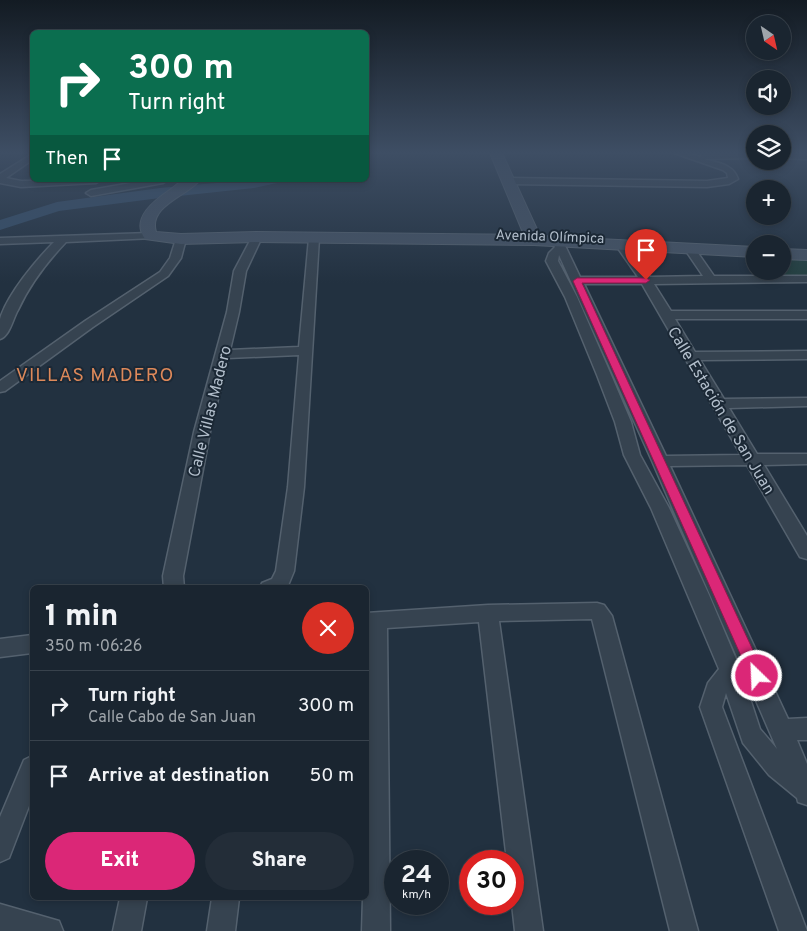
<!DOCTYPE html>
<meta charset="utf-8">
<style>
body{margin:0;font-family:Overpass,sans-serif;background:#232d38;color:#f1f3f6;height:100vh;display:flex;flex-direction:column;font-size:19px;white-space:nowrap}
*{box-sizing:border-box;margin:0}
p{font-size:16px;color:#9fa5ab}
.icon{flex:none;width:28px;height:28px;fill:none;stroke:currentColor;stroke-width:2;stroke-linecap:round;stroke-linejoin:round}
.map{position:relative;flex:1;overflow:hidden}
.side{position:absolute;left:30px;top:585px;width:339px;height:315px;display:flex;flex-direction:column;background:#1a2530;border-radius:8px;box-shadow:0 2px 8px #0003,0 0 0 1px #38424c}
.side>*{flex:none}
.hud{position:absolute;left:30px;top:30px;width:339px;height:152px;border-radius:8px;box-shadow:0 2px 8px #0003,0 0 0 1px #38424c;background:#0b6e4f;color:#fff;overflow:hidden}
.needle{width:32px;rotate:146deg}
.tools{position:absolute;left:746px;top:15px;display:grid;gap:10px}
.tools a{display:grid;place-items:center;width:45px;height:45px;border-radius:50%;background:#1a2530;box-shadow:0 2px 8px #0003,0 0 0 1px #38424c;font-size:25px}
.speed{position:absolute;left:384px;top:850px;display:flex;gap:10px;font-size:25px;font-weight:700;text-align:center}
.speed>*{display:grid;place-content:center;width:65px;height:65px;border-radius:50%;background:#1a2530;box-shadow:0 2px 8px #0003,0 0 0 1px #38424c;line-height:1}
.speed small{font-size:12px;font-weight:400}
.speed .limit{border:8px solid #d22;background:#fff;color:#111}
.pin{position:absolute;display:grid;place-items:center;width:42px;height:42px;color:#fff;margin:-51px -21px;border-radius:50% 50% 50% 0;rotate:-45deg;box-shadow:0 0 5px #0007}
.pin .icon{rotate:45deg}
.me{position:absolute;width:55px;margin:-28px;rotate:336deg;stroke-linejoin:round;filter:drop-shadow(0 0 4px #0008)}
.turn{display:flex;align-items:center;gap:18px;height:105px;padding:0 15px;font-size:22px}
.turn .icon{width:65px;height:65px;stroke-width:2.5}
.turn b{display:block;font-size:35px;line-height:42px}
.then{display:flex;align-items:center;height:48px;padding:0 15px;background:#0003;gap:10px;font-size:19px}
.round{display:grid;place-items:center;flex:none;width:52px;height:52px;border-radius:26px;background:#232d38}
.head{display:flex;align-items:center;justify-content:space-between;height:85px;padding:0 15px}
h1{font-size:30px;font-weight:800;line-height:38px}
.action{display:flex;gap:10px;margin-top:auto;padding:10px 15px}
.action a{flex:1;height:58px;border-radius:30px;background:#db2777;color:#fff;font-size:20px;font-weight:800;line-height:58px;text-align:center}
.action a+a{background:#232d38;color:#f1f3f6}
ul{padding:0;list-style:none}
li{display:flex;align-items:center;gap:15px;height:70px;padding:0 15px;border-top:1px solid #38424c}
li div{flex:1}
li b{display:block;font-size:19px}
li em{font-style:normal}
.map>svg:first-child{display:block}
</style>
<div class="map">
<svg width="807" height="931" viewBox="0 0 807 931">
<rect width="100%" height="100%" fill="#223140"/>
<!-- green -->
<path fill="#244041" d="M783,256L807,257V278C797,278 785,279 778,271H782Z"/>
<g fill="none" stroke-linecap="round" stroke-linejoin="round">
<!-- river -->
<polygon fill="#344e69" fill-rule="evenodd" points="250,180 279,180 277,183 254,188 160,198 59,211 0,230 0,220 57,202 160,188"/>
<defs>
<g id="street">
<path d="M674,153H686L701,157V154L704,153H755V158L704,159C718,163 733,164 738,179L729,184L707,187L509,184L504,181L509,178L707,181L728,178L727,173L723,170Z"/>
<polygon points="782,153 807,153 807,159 782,158"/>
<polygon points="32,154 32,160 6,178 21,181 101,180 96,183 21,187 0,183 0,174"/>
<polygon points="148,180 168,180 163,183 91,196 86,193 91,190"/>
<path d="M555,232L560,235L580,277H638L615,244L620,241L624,242L650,277L703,276L684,248L689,245L693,246L714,276H807V282L654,284L671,311H807V319H675L695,352L807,351V359L700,360L724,399L807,398V406L729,408L757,454H807V464L764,465L807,536V559L800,557L747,465L670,466L788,719L807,718V740H797L807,764V805L798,802L797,798L769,775L743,743L726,693L722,707L807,931H779L700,707L708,683L719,669L651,508L624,455L615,422L597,375L565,297L546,261L549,253L555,247L550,235ZM559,255L652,461L777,749L760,729L741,671L709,595L669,508L640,455L631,422L611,375L577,297L558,261ZM584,284H642L741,455L666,456Z"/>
<path d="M150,233L154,234L155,236L154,238L66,242C47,262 30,284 18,310C13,318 10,336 0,339C0,333 0,325 0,319C7,295 36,260 54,242L0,244V238Z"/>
<polygon points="257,234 262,237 246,271 239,312 230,350 299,347 309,238 314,235 319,238 304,487 294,571 287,588 260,588 262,583 272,579 276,571 288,487 299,355 228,358 210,432 183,576 184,588 164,588 163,576 194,432 227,312 234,271 252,237"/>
<polygon points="181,236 186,239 181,258 168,276 93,327 5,391 0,392 0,381 85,321 160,272 170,258 176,239"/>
<polygon points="597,603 604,605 612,616 698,931 670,931 592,619 499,621 543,931 515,931 512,904 512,861 507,861 479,622 387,628 390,931 362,931 363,898 366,898 366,613 488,605"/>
<polygon points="32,635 32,653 0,657 0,639"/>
<polygon points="32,756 32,798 9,858 0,862 0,817 24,760"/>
<polygon points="120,898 147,898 141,931 113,931"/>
<polygon points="212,898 239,898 235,931 207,931"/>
<polygon points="0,904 59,921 63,931 0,931"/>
</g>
<g id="secondary">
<path d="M490,153H502L540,236L755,247V257L534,245L257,242L181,244L145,239C130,218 155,200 171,189C174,187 179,182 184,180C188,179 195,180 200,180C187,196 148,206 156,232L181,234L257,232L524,235Z"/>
<polygon points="782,249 807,250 807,260 782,259"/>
</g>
</defs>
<!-- street casing -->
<use href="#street" stroke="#54616e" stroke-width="3"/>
<!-- secondary casing -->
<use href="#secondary" stroke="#54616e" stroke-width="2"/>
<!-- street -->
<use href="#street" fill="#364350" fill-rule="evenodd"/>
<!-- secondary -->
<use href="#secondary" fill="#445263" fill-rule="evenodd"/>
</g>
<!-- sky -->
<linearGradient id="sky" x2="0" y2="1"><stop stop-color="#131b23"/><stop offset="0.54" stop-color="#3e4e64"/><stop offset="1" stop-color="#3e4e64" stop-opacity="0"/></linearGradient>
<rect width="807" height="283" fill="url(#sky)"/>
<!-- route -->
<polygon fill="#db2777" stroke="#8e194d" points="577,278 646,278 650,280 646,283 582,283 765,676 762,680 757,682 752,680 750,676 573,281"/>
<g text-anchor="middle" stroke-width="4" stroke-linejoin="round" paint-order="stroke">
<!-- far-street labels -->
<g font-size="14" fill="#b2becb" stroke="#1b2835">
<text transform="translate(550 236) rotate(2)" y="5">Avenida Olímpica</text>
</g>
<!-- street labels -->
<g font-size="16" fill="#b2becb" stroke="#1b2835">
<text transform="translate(722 410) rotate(59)" y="6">Calle Estación de San Juan</text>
<text transform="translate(209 411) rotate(-76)" y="6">Calle Villas Madero</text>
</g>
<!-- quarter labels -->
<g font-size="19" letter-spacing="1" fill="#de895a" stroke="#1b2835">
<text x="95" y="381">VILLAS MADERO</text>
</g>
</g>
</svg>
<div class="tools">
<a><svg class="needle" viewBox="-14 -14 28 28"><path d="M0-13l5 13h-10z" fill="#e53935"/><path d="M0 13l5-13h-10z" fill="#9fa5ab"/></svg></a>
<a><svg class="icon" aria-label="sound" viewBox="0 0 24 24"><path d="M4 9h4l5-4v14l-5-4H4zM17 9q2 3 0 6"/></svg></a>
<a><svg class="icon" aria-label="layers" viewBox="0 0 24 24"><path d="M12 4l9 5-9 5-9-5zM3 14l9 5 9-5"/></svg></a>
<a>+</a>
<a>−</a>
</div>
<div class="speed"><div>24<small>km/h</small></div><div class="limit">30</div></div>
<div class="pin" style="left:646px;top:280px;background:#d93025"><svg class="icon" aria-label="arrive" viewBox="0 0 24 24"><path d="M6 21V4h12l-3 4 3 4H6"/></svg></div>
<svg class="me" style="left:757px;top:676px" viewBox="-20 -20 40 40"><circle r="17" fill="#db2777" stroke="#fff" stroke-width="3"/><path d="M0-11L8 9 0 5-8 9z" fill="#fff"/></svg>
<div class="hud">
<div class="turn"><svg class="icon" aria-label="right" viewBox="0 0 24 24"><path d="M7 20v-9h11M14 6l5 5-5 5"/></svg><div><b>300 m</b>Turn right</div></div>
<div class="then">Then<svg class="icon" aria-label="arrive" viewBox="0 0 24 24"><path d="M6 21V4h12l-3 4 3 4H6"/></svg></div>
</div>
<section class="side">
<div class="head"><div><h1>1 min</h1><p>350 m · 06:26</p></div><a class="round" style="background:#d93025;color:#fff"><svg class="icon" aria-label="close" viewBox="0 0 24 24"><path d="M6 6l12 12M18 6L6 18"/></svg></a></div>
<ul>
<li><svg class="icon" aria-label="right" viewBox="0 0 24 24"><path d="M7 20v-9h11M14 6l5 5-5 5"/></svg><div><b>Turn right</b><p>Calle Cabo de San Juan</p></div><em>300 m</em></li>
<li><svg class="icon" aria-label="arrive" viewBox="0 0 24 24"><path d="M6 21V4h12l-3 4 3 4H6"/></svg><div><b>Arrive at destination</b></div><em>50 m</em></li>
</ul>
<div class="action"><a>Exit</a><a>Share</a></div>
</section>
</div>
